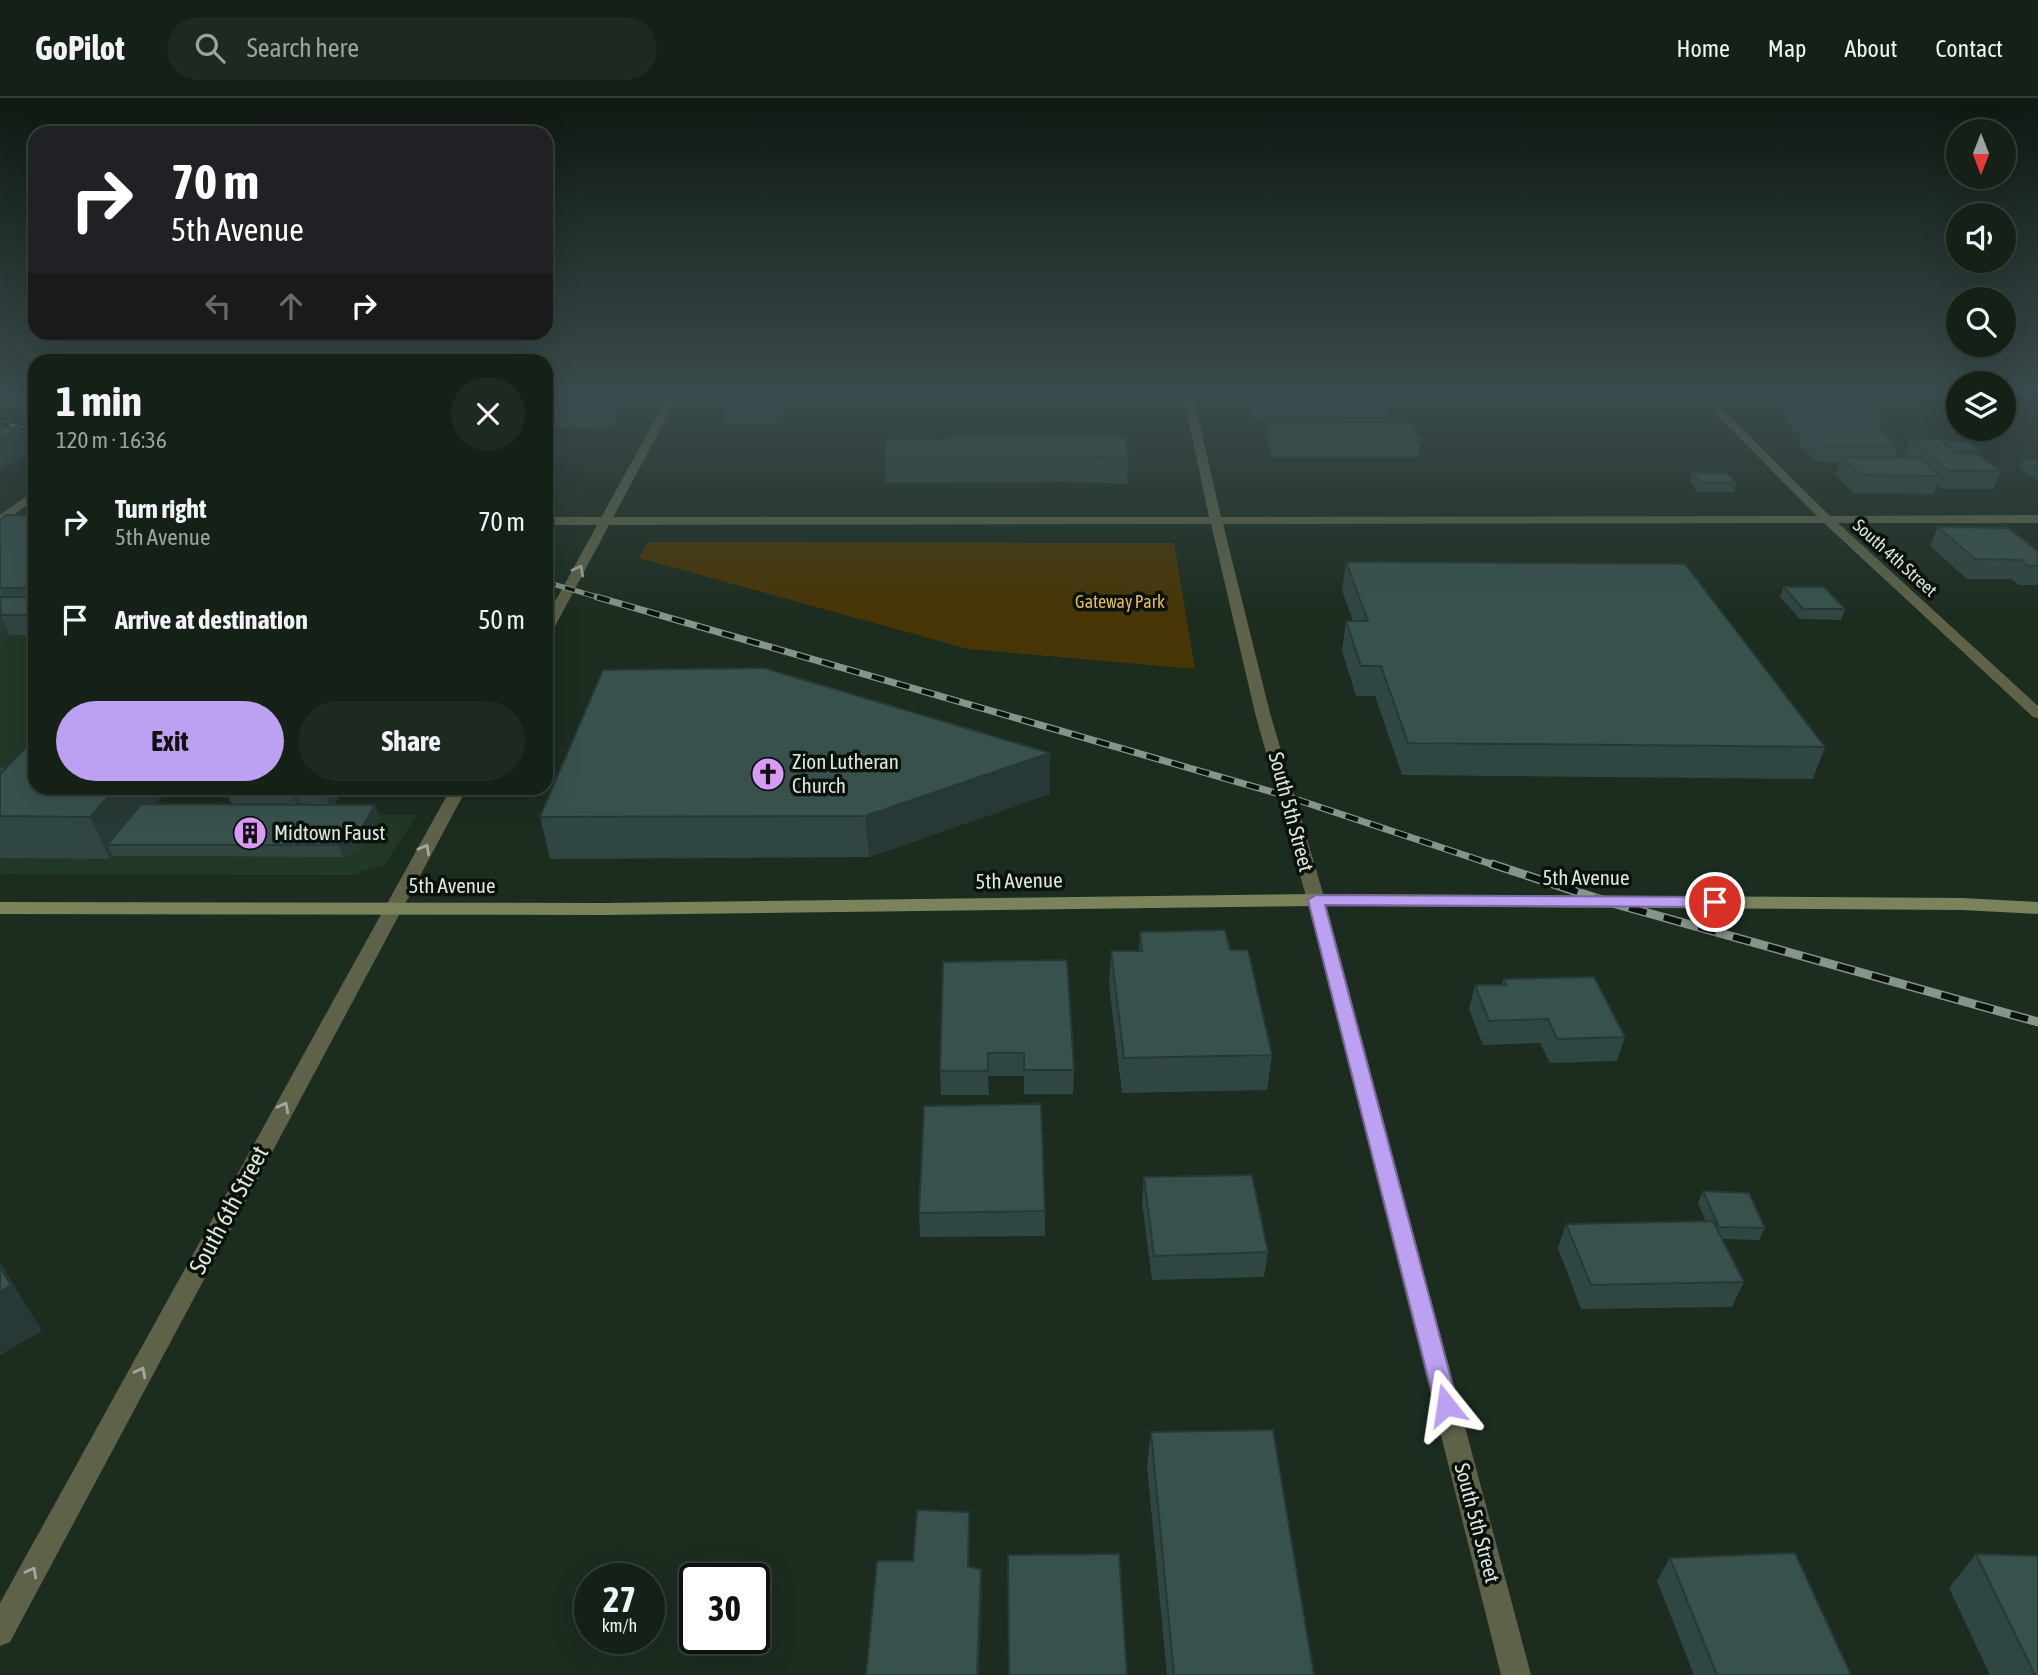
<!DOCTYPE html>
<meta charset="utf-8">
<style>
body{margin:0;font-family:"Asap Condensed",sans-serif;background:#1e2920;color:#f1f3f6;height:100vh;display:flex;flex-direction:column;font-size:26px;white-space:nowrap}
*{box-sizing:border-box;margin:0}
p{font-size:23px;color:#9da3a1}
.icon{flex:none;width:38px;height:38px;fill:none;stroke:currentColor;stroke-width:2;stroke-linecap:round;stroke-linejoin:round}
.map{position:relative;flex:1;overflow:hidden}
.side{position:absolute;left:28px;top:256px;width:525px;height:441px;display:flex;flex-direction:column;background:#152117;border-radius:21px;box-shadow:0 7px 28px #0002,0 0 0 2px #343e36}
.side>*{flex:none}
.banner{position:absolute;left:28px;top:28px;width:525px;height:214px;border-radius:21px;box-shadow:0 7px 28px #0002,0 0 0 2px #343e36;background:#202124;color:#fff;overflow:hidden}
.needle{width:46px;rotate:180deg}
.fabs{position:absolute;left:1946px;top:21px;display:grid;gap:14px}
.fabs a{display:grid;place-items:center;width:70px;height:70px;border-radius:50%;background:#152117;box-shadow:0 7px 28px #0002,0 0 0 2px #343e36;font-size:35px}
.speed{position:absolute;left:574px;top:1465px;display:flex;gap:14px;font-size:35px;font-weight:700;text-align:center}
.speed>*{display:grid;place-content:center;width:91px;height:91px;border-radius:50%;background:#152117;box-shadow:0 7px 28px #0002,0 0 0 2px #343e36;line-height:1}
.speed small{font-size:18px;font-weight:400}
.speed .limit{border:4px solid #111;border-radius:10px;background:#fff;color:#111}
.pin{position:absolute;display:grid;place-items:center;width:60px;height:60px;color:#fff;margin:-30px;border:4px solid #fff;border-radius:50%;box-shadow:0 2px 7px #0007}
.me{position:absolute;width:77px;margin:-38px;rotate:345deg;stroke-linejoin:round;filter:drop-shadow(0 0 5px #0008)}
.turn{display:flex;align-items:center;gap:24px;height:147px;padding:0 28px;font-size:32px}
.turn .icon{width:91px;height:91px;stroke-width:2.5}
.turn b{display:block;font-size:49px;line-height:60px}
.lanes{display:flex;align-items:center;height:66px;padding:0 28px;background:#0003;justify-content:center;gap:35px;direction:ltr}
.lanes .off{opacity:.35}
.round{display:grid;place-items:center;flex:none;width:74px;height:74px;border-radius:37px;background:#1e2920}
.summary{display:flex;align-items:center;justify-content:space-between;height:119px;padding:0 28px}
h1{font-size:42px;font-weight:700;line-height:52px}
.cta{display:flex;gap:14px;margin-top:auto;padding:14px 28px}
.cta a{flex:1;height:80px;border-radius:42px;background:#bca0f2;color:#111;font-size:28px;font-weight:700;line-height:80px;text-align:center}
.cta a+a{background:#1e2920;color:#f1f3f6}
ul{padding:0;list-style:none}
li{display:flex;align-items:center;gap:21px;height:98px;padding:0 28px}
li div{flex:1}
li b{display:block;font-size:26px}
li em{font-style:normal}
header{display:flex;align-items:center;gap:42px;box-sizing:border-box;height:98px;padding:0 35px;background:#152117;border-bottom:2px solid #343e36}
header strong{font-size:33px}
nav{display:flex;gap:38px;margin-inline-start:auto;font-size:24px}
.search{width:490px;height:63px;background:#1e2920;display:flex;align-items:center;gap:18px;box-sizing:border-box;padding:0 24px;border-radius:38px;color:#9da3a1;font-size:26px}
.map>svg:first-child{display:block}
</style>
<header>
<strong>GoPilot</strong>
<div class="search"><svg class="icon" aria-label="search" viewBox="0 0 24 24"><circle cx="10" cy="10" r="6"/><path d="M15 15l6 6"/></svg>Search here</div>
<nav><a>Home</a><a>Map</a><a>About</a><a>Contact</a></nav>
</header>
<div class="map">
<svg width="2038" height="1577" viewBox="0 0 2038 1577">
<rect width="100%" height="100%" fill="#1c2c1f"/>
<!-- built -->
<polygon fill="#223827" points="35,433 35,690 169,690 147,717 417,717 385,766 351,777 0,776 0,441"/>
<!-- green -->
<polygon fill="#483505" points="648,444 1174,445 1195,571 968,551 639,460"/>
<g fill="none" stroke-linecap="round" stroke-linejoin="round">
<!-- minor -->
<g fill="#5d6249" fill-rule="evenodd">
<polygon points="1183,296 1193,296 1221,419 1817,418 1696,296 1707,296 1830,418 2038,417 2038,425 1838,425 2038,608 2038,620 2033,619 1824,425 1223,426 1270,615 1325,802 1531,1577 1501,1577 1307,802 1255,615 1211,426 546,427 546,419 1209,419"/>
<polygon points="35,392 35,401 0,427 0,417"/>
</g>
<!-- tertiary -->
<g fill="#5d6249" fill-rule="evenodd">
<polygon points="669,296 679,296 553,532 546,536 546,520"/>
<polygon points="451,690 467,690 10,1544 0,1548 0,1505"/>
</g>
<!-- secondary -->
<polygon fill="#7b835a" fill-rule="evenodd" points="1316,796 1962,800 2038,804 2038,816 1962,812 1316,808 603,817 0,816 0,804 603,805"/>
<defs>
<g id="rail-far2">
<polyline points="0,325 35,335"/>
<polyline points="546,484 604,501"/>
</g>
<polyline id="rail-far1" points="597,499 1286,698 1497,768"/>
<polyline id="rail" points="1492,766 1605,803 2038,924"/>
</defs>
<!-- rail-far2 casing -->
<use href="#rail-far2" stroke="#87948a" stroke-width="5"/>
<!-- rail-far1 casing -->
<use href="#rail-far1" stroke="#87948a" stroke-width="7"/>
<!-- rail casing -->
<use href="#rail" stroke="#87948a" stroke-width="9"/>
<!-- rail-far2 -->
<use href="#rail-far2" stroke="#0b120c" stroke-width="3.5" stroke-dasharray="10" stroke-linecap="butt"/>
<!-- rail-far1 -->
<use href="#rail-far1" stroke="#0b120c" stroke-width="4.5" stroke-dasharray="13" stroke-linecap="butt"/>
<!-- rail -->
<use href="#rail" stroke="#0b120c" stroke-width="6" stroke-dasharray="18" stroke-linecap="butt"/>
</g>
<!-- wall -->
<g fill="#304642">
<polygon points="0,296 35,296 35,317 16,314 14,310 0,306"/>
<polygon points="546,296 630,296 630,297 612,329 553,330 561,360 546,362"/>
<polygon points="727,296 787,296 788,300 776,326 724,326 722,309"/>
<polygon points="1068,296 1127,304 1127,312 1067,311"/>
<polygon points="1247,296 1385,296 1388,303 1386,319 1252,320 1246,304"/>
<polygon points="1769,296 1828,296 1840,306 1884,322 1880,332 1899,348 1894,360 1904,360 1903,359 1910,341 1943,343 1982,354 1980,358 2001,373 1993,391 1942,391 1937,387 1933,396 1854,395 1835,377 1840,365 1817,364 1799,347 1802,338 1785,323 1788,315 1784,315 1768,302"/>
<polygon points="1268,326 1421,342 1418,359 1272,359 1267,343"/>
<polygon points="887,342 1128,360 1127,386 1065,384 886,385 885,359"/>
<polygon points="2024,361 2038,361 2038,383 2020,370"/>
<polygon points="1692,375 1736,385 1734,394 1698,394 1690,384"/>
<polygon points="35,417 35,537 10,537 0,546 0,422"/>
<polygon points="1938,429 2038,453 2038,487 2019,487 2012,481 1967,481 1930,448"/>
<polygon points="1346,464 1825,649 1813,681 1402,677 1375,598 1356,598 1342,553 1346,523 1353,523 1342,492"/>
<polygon points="1784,489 1845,511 1841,522 1800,521 1780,499"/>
<polygon points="1050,655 1050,696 869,759 550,761 540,719"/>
<polygon points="0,669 6,669 35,690 169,690 155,706 232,706 226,693 229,690 345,690 334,707 375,707 379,718 359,752 343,759 112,758 110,761 0,760"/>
<polygon points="1140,834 1230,852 1272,957 1267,992 1122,995 1109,887 1111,853 1139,853"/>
<polygon points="943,864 1074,972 1073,996 1024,996 1024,978 988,978 989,997 941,997 940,973"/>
<polygon points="1503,881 1625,939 1617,963 1550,965 1540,945 1483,947 1469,911 1475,887 1502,887"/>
<polygon points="1144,1079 1268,1154 1264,1179 1152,1182 1142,1104"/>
<polygon points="1703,1093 1765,1130 1759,1142 1722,1141 1744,1184 1732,1209 1581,1211 1558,1150 1566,1126 1706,1123 1698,1105"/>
<polygon points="1045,1113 1045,1138 920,1139 919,1115"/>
<polygon points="1151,1334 1314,1577 1167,1577 1147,1368"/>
<polygon points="1976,1456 2038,1577 1990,1577 1949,1490"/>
<polygon points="1670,1460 1851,1577 1694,1577 1657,1483"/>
</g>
<!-- shaded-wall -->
<g fill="#273936">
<polygon points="612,296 630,296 630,297 612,329 607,305"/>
<polygon points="780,296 787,296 788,300 776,326 774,309"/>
<polygon points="17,329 28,354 0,374 0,341"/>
<polygon points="555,335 561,360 546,362 546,336"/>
<polygon points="0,516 10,537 0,546"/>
<polygon points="1050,655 1050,696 869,759 865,718"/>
<polygon points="116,690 169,690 122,747 107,747 112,758 110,761 90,719"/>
<polygon points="293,690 302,712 299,715 291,693"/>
<polygon points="323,690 345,690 331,712"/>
<polygon points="375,707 379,718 359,752 343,759 339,747"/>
<polygon points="0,1164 42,1233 0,1257"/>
<polygon points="969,1414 970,1437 969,1493 968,1469"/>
<polygon points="981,1471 982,1494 979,1577 977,1577"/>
</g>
<!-- building -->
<g fill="#38514d" stroke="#273936" stroke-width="2">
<polygon points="10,296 35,296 35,301 9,297"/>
<polygon points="546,296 612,296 607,305 546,305"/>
<polygon points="727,296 780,296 774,309 722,309"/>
<polygon points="1068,296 1127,296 1127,304 1068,303"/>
<polygon points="1251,296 1385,296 1388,303 1254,304"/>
<polygon points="1774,296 1828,296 1840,306 1787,307"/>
<polygon points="1791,306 1864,306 1884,322 1809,322"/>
<polygon points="546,311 555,335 546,336"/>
<polygon points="1268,326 1411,326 1421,342 1274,342"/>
<polygon points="0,329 17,329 0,341"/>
<polygon points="1805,330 1878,331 1899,348 1824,347"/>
<polygon points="944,339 1125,339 1128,360 1065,358 885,359 887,342 944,342"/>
<polygon points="1910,341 1940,341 1957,355 1976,355 2001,373 1949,373"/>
<polygon points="1943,343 1967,343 1982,354 1956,354"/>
<polygon points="1842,359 1920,360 1941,378 1861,377"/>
<polygon points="2024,361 2038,361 2038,371"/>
<polygon points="1692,375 1727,375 1736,385 1701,385"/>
<polygon points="6,417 35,417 35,490 0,490 0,422"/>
<polygon points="1938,429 2008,430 2038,453 2038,468 2028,468 2021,462 1975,461"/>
<polygon points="1346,464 1685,466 1825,649 1408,645 1381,568 1361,568 1346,523 1368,523"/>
<polygon points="1784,489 1824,489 1845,511 1803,511"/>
<polygon points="0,499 35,499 35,517 1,517"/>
<polygon points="764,570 1050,655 865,718 540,719 603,572"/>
<polygon points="35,641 35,690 116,690 90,719 0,718 0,676"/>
<polygon points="0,669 6,669 0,676"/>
<polygon points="229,690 323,690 293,690 291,693 226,693"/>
<polygon points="141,706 375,707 355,741 339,747 107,747"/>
<polygon points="1225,832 1230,852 1248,852 1272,957 1124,960 1111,853 1142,853 1140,834"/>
<polygon points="1067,862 1074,972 1024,972 1024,955 988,955 988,973 940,973 943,864"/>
<polygon points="1594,879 1625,939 1557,941 1548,921 1489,923 1475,887 1506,887 1503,881"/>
<polygon points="1041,1006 1045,1113 919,1115 924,1008"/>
<polygon points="1252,1077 1268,1154 1154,1158 1144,1079"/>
<polygon points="1703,1093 1749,1095 1765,1130 1719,1129"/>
<polygon points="1713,1123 1744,1184 1591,1187 1566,1126"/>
<polygon points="0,1169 11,1187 0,1194"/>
<polygon points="1273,1332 1314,1577 1174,1577 1151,1334"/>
<polygon points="917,1412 969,1414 968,1469 981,1471 977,1577 866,1577 877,1463 913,1463"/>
<polygon points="1795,1455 1851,1577 1717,1577 1670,1460"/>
<polygon points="1119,1456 1127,1577 1009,1577 1008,1457"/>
<polygon points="1976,1456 2038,1458 2038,1577 2035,1577"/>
</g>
<!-- one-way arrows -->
<defs><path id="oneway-chevron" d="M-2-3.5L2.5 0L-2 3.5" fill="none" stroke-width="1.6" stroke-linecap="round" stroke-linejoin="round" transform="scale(1.75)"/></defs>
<g stroke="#a2ab9a">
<use href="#oneway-chevron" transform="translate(579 472) rotate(-62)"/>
<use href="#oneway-chevron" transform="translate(425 751) rotate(-61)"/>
<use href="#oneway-chevron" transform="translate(284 1009) rotate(-62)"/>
<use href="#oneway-chevron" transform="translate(141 1274) rotate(-62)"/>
<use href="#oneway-chevron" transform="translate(32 1474) rotate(-62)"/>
</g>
<!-- sky -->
<linearGradient id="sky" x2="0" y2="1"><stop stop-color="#0f1811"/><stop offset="0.57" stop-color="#3a4b4d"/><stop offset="1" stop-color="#3a4b4d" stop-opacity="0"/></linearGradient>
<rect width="2038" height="517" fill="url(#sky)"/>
<!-- route -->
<polygon fill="#bca0f2" stroke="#7a689d" stroke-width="2" points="1316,797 1715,799 1723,804 1715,809 1325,807 1458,1307 1455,1315 1446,1318 1438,1315 1435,1307 1308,802"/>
<!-- icons -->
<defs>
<symbol id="church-disc" viewBox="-11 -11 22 22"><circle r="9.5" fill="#d99af7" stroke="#0b120c"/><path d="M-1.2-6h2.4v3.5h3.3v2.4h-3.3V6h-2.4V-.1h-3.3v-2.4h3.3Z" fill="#111"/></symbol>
<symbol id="building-disc" viewBox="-11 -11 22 22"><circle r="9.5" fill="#d99af7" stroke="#0b120c"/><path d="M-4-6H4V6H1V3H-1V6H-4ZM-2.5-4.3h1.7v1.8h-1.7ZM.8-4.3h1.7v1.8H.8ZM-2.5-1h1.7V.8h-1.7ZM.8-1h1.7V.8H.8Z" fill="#111"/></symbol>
</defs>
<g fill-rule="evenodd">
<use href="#church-disc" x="749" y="657" width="38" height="38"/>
<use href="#building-disc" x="231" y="716" width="38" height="38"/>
</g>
<g text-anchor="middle" stroke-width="7" stroke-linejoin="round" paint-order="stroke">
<!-- far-street labels -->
<g font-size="18" fill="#dbe6dd" stroke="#0b120c">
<text transform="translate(1895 460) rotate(42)" y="6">South 4th Street</text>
</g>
<!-- far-park labels -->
<g font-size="18" fill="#e4ba61" stroke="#0b120c">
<text x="1120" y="510">Gateway Park</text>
</g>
<!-- poi labels -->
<g font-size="21" fill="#dbe6dd" stroke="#0b120c" text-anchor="start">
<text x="792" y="671">Zion Lutheran<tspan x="792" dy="24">Church</tspan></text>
<text x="274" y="742">Midtown Faust</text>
</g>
<!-- street labels -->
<g font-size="21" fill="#dbe6dd" stroke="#0b120c">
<text transform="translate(1291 714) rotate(75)" y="7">South 5th Street</text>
<text x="1586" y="787">5th Avenue</text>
<text transform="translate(1019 783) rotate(-1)" y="7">5th Avenue</text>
<text x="452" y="795">5th Avenue</text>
<text transform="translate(1477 1425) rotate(75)" y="7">South 5th Street</text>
</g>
<!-- near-street labels -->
<g font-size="24" fill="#dbe6dd" stroke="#0b120c">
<text transform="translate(229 1112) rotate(-62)" y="8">South 6th Street</text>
</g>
</g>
</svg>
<div class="fabs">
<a><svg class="needle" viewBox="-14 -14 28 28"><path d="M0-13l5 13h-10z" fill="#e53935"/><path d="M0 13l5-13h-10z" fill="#9da3a1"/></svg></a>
<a><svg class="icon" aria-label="sound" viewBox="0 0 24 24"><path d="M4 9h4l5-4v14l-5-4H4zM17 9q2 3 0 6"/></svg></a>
<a><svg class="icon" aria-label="search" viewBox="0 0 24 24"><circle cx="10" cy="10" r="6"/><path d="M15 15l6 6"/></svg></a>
<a><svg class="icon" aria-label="layers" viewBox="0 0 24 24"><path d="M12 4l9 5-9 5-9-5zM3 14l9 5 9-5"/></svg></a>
</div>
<div class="speed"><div>27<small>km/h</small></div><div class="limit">30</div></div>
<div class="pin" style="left:1715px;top:804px;background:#d93025"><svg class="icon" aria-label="arrive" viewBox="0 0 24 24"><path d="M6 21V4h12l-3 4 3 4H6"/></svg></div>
<svg class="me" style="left:1446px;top:1307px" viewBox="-20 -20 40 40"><path d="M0-17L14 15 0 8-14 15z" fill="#bca0f2" stroke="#fff" stroke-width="4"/></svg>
<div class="banner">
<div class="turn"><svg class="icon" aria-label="right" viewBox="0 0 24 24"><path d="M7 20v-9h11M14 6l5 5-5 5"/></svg><div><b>70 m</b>5th Avenue</div></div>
<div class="lanes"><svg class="icon off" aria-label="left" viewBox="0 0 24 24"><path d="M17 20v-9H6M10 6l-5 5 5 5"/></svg><svg class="icon off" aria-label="ahead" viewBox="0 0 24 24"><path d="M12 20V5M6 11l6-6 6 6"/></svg><svg class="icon" aria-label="right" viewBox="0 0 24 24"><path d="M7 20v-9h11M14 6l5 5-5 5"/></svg></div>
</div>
<section class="side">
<div class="summary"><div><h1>1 min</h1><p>120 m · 16:36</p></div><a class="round"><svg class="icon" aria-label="close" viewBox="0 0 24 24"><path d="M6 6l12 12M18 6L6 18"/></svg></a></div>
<ul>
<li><svg class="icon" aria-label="right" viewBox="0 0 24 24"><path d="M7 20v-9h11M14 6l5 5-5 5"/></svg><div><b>Turn right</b><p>5th Avenue</p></div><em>70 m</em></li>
<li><svg class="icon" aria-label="arrive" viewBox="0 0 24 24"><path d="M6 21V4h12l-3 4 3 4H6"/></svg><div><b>Arrive at destination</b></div><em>50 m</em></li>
</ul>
<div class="cta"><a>Exit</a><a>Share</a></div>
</section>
</div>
